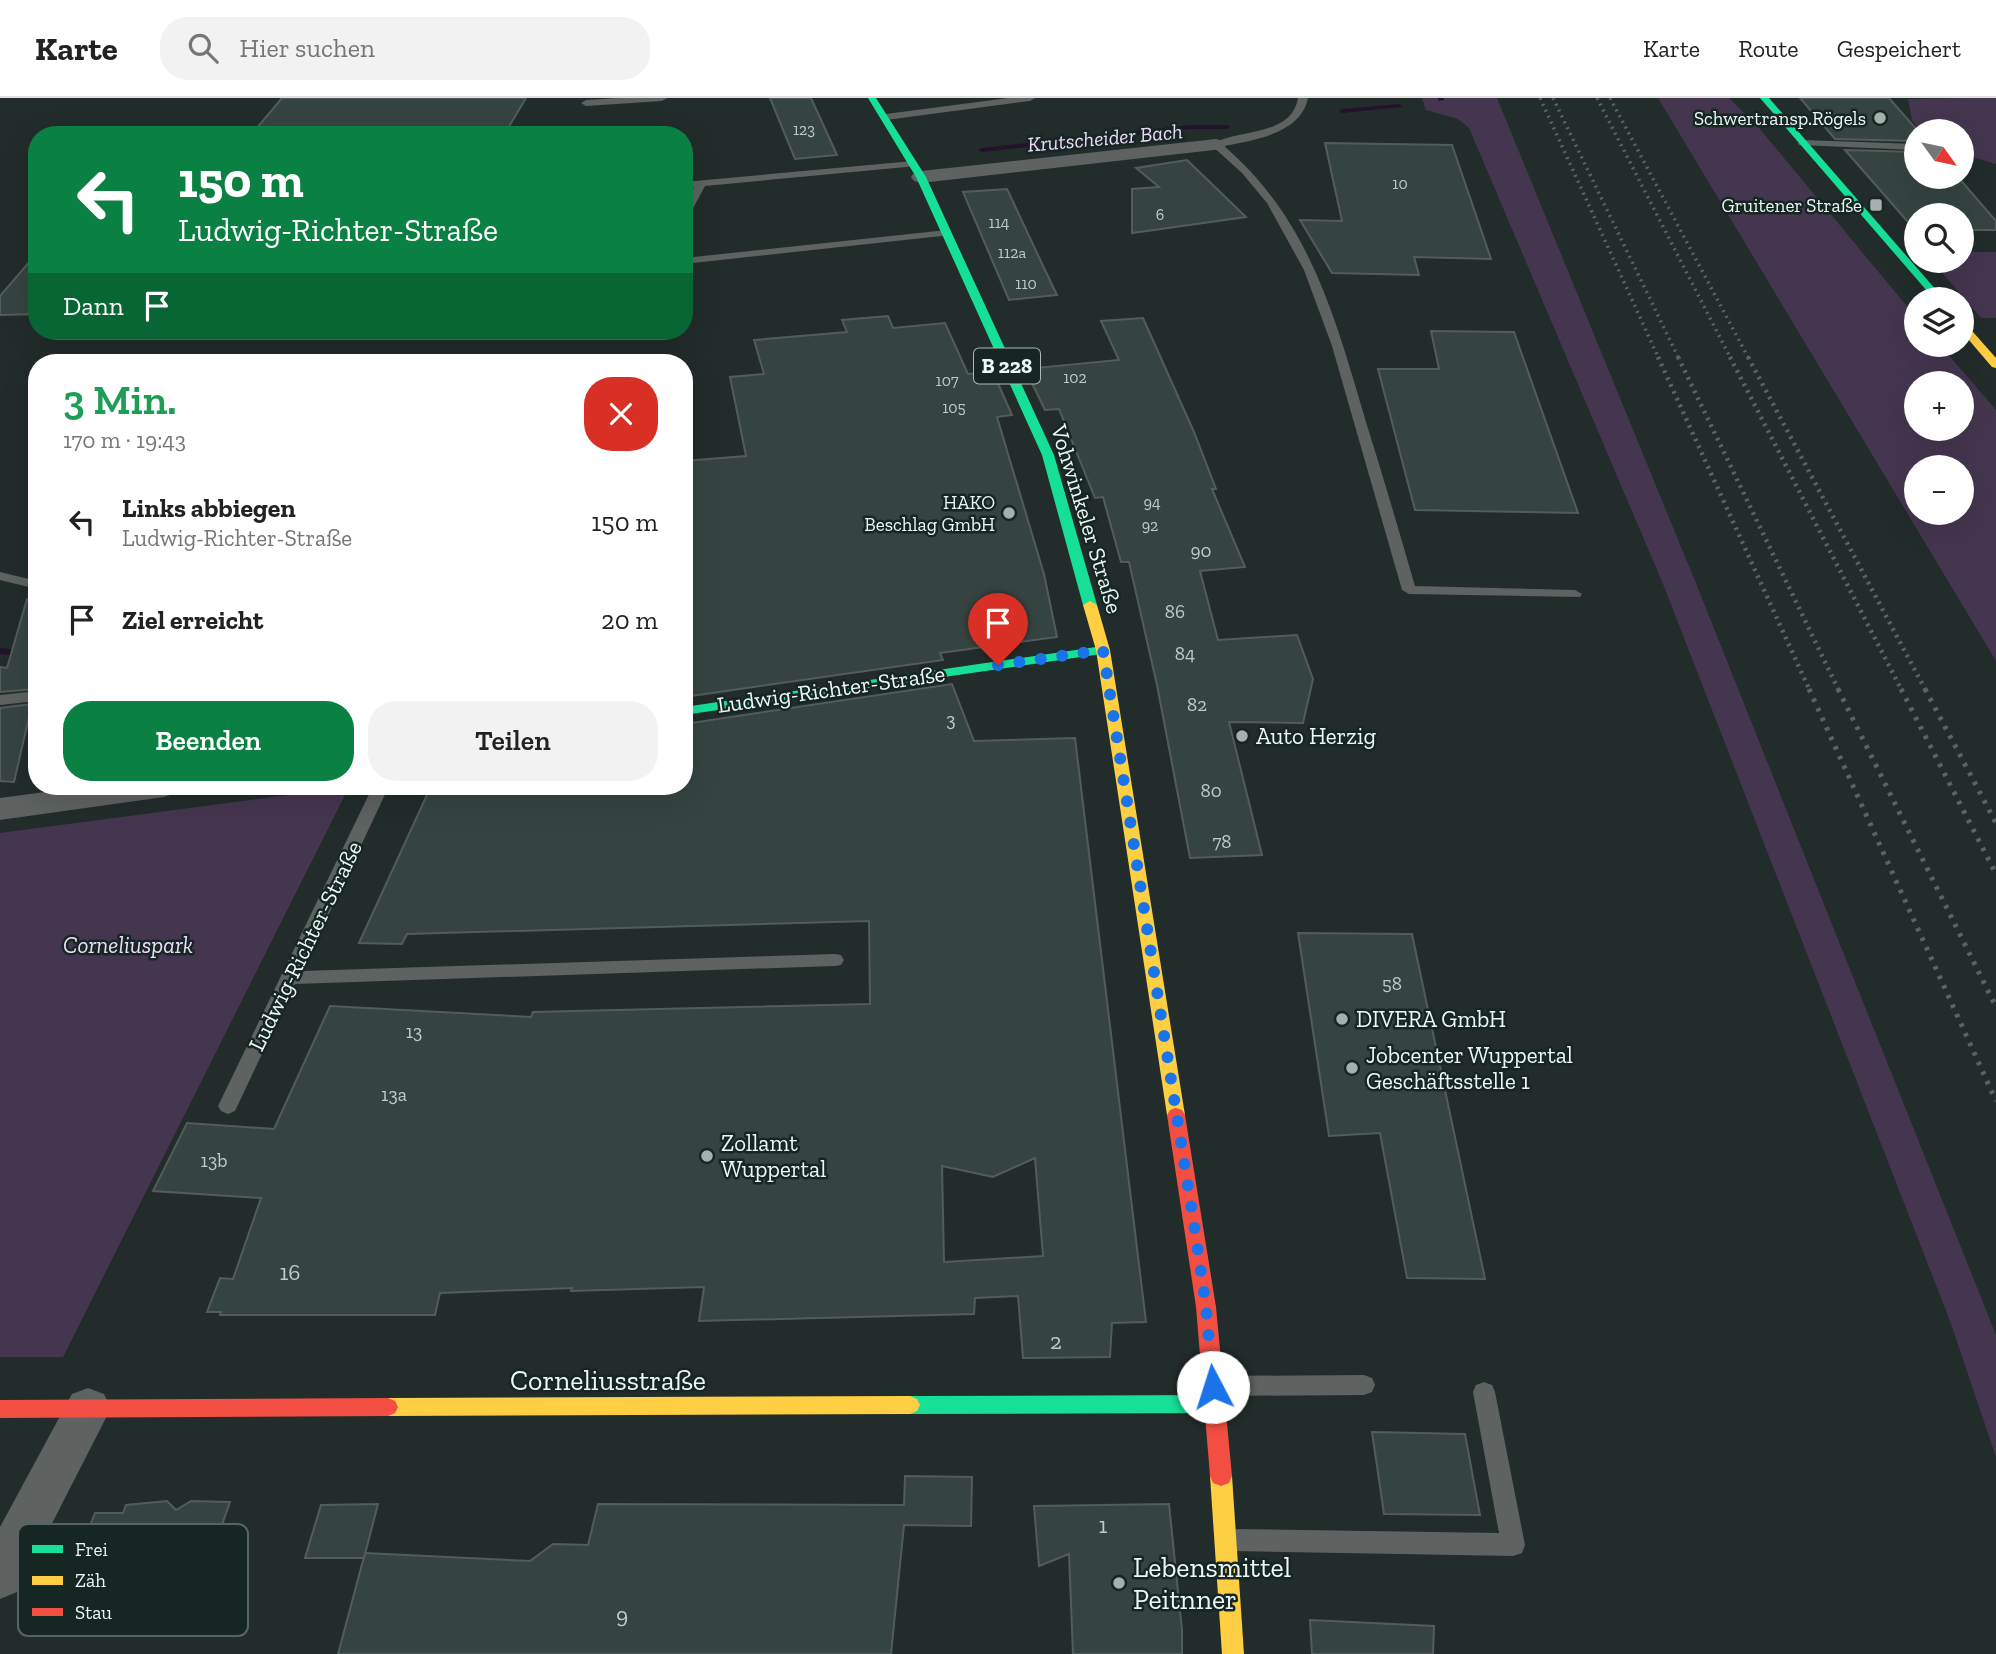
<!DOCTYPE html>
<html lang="de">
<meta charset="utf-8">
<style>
body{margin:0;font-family:"Zilla Slab",serif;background:#f2f2f2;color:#222;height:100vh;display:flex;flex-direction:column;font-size:26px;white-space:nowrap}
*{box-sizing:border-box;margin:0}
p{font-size:23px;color:#767676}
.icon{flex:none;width:38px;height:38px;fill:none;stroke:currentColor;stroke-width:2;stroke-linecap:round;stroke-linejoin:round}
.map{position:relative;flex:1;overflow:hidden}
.side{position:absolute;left:28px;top:256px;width:665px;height:441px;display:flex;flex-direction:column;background:#fff;border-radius:28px;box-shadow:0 7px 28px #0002}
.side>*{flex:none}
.guide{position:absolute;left:28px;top:28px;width:665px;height:214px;border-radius:28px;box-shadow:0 7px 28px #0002;background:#0b8043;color:#fff;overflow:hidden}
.needle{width:46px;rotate:123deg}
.controls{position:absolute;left:1904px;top:21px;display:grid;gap:14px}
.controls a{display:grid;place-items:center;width:70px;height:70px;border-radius:50%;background:#fff;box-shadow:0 7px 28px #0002;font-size:35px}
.pin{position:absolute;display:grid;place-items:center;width:60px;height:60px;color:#fff;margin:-72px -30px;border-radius:50% 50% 50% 0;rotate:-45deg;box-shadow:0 0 7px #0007}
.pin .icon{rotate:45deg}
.me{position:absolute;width:77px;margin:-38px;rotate:355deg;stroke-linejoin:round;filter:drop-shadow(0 0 5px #0008)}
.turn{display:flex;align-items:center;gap:24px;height:147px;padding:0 35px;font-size:32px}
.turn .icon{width:91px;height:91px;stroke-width:2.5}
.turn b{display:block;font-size:49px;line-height:60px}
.then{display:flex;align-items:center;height:66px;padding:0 35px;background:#0003;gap:14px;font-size:26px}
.round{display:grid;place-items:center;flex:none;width:74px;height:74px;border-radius:28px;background:#f2f2f2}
.overview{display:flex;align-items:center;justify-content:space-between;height:119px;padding:0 35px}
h1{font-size:42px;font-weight:600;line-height:52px;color:#1e9e55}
.primary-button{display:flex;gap:14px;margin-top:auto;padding:14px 35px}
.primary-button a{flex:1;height:80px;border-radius:28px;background:#0b8043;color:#fff;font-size:28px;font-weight:600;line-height:80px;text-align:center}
.primary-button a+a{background:#f2f2f2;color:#222}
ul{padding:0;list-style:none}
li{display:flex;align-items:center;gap:21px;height:98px;padding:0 35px}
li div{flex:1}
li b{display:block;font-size:26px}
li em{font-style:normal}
header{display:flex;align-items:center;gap:42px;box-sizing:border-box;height:98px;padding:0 35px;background:#fff;border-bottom:2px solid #e0e0e0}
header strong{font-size:33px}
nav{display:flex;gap:38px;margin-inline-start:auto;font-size:24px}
.search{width:490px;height:63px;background:#f2f2f2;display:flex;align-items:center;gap:18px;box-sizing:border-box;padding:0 24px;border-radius:28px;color:#767676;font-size:26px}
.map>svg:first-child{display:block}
</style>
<header>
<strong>Karte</strong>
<div class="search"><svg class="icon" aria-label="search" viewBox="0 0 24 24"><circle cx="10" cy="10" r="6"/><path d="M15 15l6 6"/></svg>Hier suchen</div>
<nav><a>Karte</a><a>Route</a><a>Gespeichert</a></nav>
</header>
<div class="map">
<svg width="1996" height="1556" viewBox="0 0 1996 1556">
<rect width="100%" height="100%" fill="#222c2a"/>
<!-- green -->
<g fill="#45364f" fill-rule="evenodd">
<polygon points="1422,0 1497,0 1695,483 1996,1237 1996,1359 1950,1223 1663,486 1469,30 1458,21 1426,12"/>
<path d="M1658,0H1729L1759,30L1916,219V247H1940L1996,312V563ZM1962,285V331H1916V285ZM1962,369V415H1916V369Z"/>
<polygon points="1965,0 1996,0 1996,66 1962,56 1962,33 1920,33 1912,22 1908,1"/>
<polygon points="1962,154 1996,154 1996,220 1981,220 1932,163 1962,163"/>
<polygon points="349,689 63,1259 0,1259 0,735"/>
</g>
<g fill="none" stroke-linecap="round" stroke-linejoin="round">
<!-- stream -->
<g fill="#23122b" fill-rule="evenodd">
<polygon points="1438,0 1444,0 1444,2 1439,3"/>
<polygon points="1399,6 1402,8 1401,9 1342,15 1339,13 1342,11"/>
<polygon points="1190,27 1227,27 1230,29 1227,31 1190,31 982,54 978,52 982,50"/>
<polygon points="0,550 37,554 37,560 0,556"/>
</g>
</g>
<!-- building -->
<g fill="#364441" stroke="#545c5b" stroke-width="2" fill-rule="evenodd">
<polygon points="282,0 526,0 504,37 251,37"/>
<polygon points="770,0 811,0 837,57 795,61"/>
<polygon points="1800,0 1889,0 1918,33 1916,43 1835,41"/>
<polygon points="1325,45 1452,47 1491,161 1414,159 1419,177 1332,175 1300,122 1342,123"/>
<polygon points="1845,52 1916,54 1916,79 1958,79 1996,123 1996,132 1962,132 1962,117 1916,117 1915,132"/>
<polygon points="1187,62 1246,119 1132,135 1132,91 1159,89 1136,70"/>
<polygon points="1007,91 1045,172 1057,197 1009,202 963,94"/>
<polygon points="37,155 37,216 0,217 0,198"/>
<polygon points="888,218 893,230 945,225 968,276 993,274 1012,317 997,319 1044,476 1057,539 940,555 943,562 684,599 684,363 746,358 730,279 764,276 754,242 847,234 842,222"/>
<polygon points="1143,220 1194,334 1216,391 1212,391 1245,469 1200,473 1218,542 1297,537 1313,581 1303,625 1229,624 1262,757 1190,760 1157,587 1129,464 1121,464 1103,399 1095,400 1059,311 1045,312 1025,271 1119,262 1101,223"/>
<polygon points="1431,233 1514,234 1578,415 1415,412 1378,271 1439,271"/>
<polygon points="27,501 37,503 35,591 0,594 0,569 7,570"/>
<path d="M952,586L974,643L1075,640L1146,1224L1112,1225L1110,1259L1023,1260L1018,1198L975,1200L974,1216L699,1223L704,1189L571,1193L572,1190L440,1195L435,1217H220L221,1214H207L220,1180L233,1181L261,1100L153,1093L187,1025L274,1031L330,908L531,919L533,914L870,906L869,823L407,836L402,846L359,845L431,688H684V626ZM1035,1060L1043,1158L944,1164L942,1068L993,1079Z"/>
<polygon points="32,606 14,684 0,683 0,610"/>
<polygon points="1298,835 1412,836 1485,1181 1407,1180 1380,1035 1329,1038"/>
<polygon points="1372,1334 1465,1336 1480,1417 1384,1416"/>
<polygon points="905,1378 972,1379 971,1428 904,1427 891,1556 338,1556 365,1455 530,1463 553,1446 588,1447 598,1406 904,1407"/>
<polygon points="167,1403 176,1412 191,1403 230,1404 215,1447 233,1448 220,1492 142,1492 138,1504 90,1505 106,1461 77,1461 95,1415 123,1415 126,1407"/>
<polygon points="378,1406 364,1460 305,1460 321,1407"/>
<polygon points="1169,1406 1182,1532 1182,1556 1073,1556 1069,1456 1039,1468 1034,1408"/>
<polygon points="1310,1522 1434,1528 1433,1556 1312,1556"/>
</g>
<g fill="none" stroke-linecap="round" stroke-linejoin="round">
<!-- lane -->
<g fill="#5e6261" fill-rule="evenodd">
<polygon points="618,0 667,0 662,3 586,8 581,5 586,2"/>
<polygon points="1008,0 1035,0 1030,3 886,22 881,19 886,16"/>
<path d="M1298,0H1308C1301,36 1253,42 1224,48C1310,122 1335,219 1366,324C1383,378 1399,433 1415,488L1575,492L1582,496L1580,499L1409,496L1402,492L1332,248L1304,172L1267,105L1242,75L1211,47C1237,30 1291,40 1298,0Z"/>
<polygon points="1803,42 1916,46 1916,52 1799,47 1798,45"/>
<polygon points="913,63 917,64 917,68 705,88 689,118 684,121 684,107 694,89 684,90 684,84"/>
<polygon points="947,132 951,133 951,137 684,166 684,160"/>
<polygon points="0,474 37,483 37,491 0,482"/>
<polygon points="37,593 37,603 0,607 0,597"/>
<polygon points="373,688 389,688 302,873 835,856 841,857 844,862 841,867 835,868 295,886 235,1013 228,1016 221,1013 218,1008"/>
<polygon points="1364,1277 1372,1280 1375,1287 1372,1294 1364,1297 1216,1298 1208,1295 1205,1288 1208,1281 1216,1278"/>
<polygon points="1484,1284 1492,1287 1495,1294 1525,1447 1522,1455 1513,1458 1231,1453 1222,1450 1219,1442 1222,1434 1231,1431 1499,1435 1473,1294 1476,1287"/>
</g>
<!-- street -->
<g fill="#5e6261" fill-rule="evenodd">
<polygon points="1216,41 1223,43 1226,47 1223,51 921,85 914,83 911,79 914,75 921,73"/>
<polygon points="90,688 181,688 176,695 164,699 0,722 0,700"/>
<polygon points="88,1290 104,1296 111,1310 17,1494 0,1501 0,1429 72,1296"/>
</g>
<!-- fast -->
<g fill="#16e098" fill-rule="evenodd">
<polygon points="868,0 876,0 926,79 1054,357 1097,507 1095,510 1090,511 1083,507 1042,357 916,79"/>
<polygon points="1760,0 1769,0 1944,201 1934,201"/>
<polygon points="1103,548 1108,549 1110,552 1108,555 684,617 684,609"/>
<polygon points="1215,1297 1222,1300 1225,1306 1222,1312 1215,1315 910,1316 903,1313 900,1307 903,1301 910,1298"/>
</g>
<!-- slow -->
<g fill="#ffcf43" fill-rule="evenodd">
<polygon points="1962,225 1966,226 1996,260 1996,270 1992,269 1962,234"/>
<polygon points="1090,503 1097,507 1110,552 1185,1017 1182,1022 1176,1024 1170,1022 1167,1017 1096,552 1083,507"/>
<polygon points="910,1298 917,1301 920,1307 917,1313 910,1316 388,1318 381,1315 378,1309 381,1303 388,1300"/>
<polygon points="1221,1368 1229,1371 1232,1378 1244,1556 1222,1556 1210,1378 1213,1371"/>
</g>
<!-- jam -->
<g fill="#f24e42" fill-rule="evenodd">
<polygon points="1176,1010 1182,1012 1185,1017 1216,1209 1232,1378 1229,1385 1221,1388 1213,1385 1210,1378 1196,1209 1167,1017 1170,1012"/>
<polygon points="388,1300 395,1303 398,1309 395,1315 388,1318 0,1320 0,1302"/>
</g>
<!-- rail-far2 -->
<g stroke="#5d6361" stroke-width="3.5" stroke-dasharray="2 4.5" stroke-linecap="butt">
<polyline points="1540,0 1659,261"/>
<polyline points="1553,0 1679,261"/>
<polyline points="1597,0 1731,261"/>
<polyline points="1610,0 1749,261"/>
</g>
<!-- rail-far1 -->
<g stroke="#5d6361" stroke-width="4.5" stroke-dasharray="2.5 5" stroke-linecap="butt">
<polyline points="1658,259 1810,593"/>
<polyline points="1678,259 1839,593"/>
<polyline points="1730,259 1902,593"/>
<polyline points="1748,259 1926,593"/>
</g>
<!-- rail -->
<g stroke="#5d6361" stroke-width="5" stroke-dasharray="3.5 7" stroke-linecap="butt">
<polyline points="1809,591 1996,1003"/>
<polyline points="1838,591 1996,909"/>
<polyline points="1901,591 1996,776"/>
<polyline points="1925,591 1996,725"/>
</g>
</g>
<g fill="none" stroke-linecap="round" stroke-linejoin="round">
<!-- route -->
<polyline stroke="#1a73e8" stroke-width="12" stroke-dasharray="0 21.6" points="998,567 1103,552 1195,1133 1206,1209 1213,1289"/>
</g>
<!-- markers -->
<g fill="#a6b1ae" stroke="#152623" stroke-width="2.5">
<circle cx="1880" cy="20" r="7"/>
<rect x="1869" y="100" width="14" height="14" rx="3.5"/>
<circle cx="1009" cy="415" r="7"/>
<circle cx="1242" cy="638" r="7"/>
<circle cx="1342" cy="921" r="7"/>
<circle cx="1352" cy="970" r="7"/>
<circle cx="707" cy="1058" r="7"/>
<circle cx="1119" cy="1485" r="7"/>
</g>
<g text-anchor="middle" stroke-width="5" stroke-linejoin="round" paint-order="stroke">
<!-- far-number labels -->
<g font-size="16" fill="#bfcbc8">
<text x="804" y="37">123</text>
<text x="1400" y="91">10</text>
<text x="1160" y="122">6</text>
<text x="999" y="130">114</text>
<text x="1012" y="160">112a</text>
<text x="1026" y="191">110</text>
<text x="1075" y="285">102</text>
<text x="947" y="288">107</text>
<text x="954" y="315">105</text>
<text x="1152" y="410">94</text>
<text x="1150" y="433">92</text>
</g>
<!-- far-poi labels -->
<g font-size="19" fill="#edf8f5" stroke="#152623" text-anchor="end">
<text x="1866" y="27">Schwertransp.Rögels</text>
<text x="1862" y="114">Gruitener Straße</text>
<text x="995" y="411">HAKO<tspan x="995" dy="22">Beschlag GmbH</tspan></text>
</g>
<!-- number labels -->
<g font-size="19" fill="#bfcbc8">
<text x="1201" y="459">90</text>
<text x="1175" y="520">86</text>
<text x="1185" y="562">84</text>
<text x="1197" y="613">82</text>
<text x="951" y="628">3</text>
<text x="1211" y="699">80</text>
<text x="1222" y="750">78</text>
<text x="1392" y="892">58</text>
<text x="414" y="940">13</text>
<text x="394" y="1003">13a</text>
<text x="214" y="1069">13b</text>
</g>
<!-- far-water labels -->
<g font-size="21" font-style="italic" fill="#efd8fa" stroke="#152623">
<text transform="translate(1105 40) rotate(-5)" y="7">Krutscheider Bach</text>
</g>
<!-- shield labels -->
<rect fill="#152623" stroke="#acb9b6" stroke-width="2" x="974" y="250.5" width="66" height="35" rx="5"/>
<g font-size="21" font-weight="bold" fill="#edf8f5">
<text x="1007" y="275">B 228</text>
</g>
<!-- street labels -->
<g font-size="23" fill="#edf8f5" stroke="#152623">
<text transform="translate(1087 421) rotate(73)" y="8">Vohwinkeler Straße</text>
<text transform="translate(831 591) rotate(-8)" y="8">Ludwig-Richter-Straße</text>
<text transform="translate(305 848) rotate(-64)" y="8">Ludwig-Richter-Straße</text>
</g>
<!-- poi labels -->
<g font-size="23" fill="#edf8f5" stroke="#152623" text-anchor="start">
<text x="1256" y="646">Auto Herzig</text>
<text x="1356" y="929">DIVERA GmbH</text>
<text x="1366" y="965">Jobcenter Wuppertal<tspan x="1366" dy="26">Geschäftsstelle 1</tspan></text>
<text x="721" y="1053">Zollamt<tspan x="721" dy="26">Wuppertal</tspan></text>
</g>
<!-- park labels -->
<g font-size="23" font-style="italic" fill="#f1d9fc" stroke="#152623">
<text x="128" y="855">Corneliuspark</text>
</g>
<!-- near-number labels -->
<g font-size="23" fill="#bfcbc8">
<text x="290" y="1182">16</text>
<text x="1056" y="1251">2</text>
<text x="1103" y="1435">1</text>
<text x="622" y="1525">9</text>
</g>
<!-- near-street labels -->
<g font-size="28" fill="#edf8f5" stroke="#152623">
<text x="608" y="1292">Corneliusstraße</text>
</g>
<!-- near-poi labels -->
<g font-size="28" fill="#edf8f5" stroke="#152623" text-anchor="start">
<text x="1133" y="1479">Lebensmittel<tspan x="1133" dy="32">Peitnner</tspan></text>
</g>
</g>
<!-- legend -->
<rect x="18" y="1426" width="230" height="112" rx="10" fill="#152623" stroke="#566562" stroke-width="2"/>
<rect x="32" y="1447" width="31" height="8" fill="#16e098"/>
<rect x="32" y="1478" width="31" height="9" fill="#ffcf43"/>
<rect x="32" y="1510" width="31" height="8" fill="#f24e42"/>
<g font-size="19" fill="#edf8f5">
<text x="75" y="1458">Frei</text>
<text x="75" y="1489">Zäh</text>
<text x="75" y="1521">Stau</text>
</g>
</svg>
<div class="controls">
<a><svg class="needle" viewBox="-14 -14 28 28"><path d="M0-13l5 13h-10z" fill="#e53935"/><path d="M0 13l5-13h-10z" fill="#767676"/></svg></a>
<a><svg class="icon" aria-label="search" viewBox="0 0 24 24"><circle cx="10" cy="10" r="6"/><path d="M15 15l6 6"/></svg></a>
<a><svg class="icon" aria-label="layers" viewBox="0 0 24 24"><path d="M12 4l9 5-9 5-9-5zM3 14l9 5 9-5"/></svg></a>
<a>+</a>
<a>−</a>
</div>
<div class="pin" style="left:998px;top:567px;background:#d93025"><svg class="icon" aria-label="arrive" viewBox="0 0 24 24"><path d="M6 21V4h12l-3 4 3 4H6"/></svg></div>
<svg class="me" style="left:1213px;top:1289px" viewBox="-20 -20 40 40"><circle r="19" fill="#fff"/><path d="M0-13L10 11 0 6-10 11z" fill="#1a73e8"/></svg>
<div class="guide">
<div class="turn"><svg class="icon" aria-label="left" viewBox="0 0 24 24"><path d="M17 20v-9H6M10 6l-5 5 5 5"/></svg><div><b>150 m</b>Ludwig-Richter-Straße</div></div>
<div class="then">Dann<svg class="icon" aria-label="arrive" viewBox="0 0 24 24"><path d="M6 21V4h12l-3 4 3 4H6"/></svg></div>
</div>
<section class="side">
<div class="overview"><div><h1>3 Min.</h1><p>170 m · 19:43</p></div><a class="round" style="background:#d93025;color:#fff"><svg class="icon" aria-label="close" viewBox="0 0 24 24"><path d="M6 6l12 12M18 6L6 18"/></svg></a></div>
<ul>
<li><svg class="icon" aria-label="left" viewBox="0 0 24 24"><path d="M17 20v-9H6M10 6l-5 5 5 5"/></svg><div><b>Links abbiegen</b><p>Ludwig-Richter-Straße</p></div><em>150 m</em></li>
<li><svg class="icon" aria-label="arrive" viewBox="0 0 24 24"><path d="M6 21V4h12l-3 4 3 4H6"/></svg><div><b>Ziel erreicht</b></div><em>20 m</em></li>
</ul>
<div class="primary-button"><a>Beenden</a><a>Teilen</a></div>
</section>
</div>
